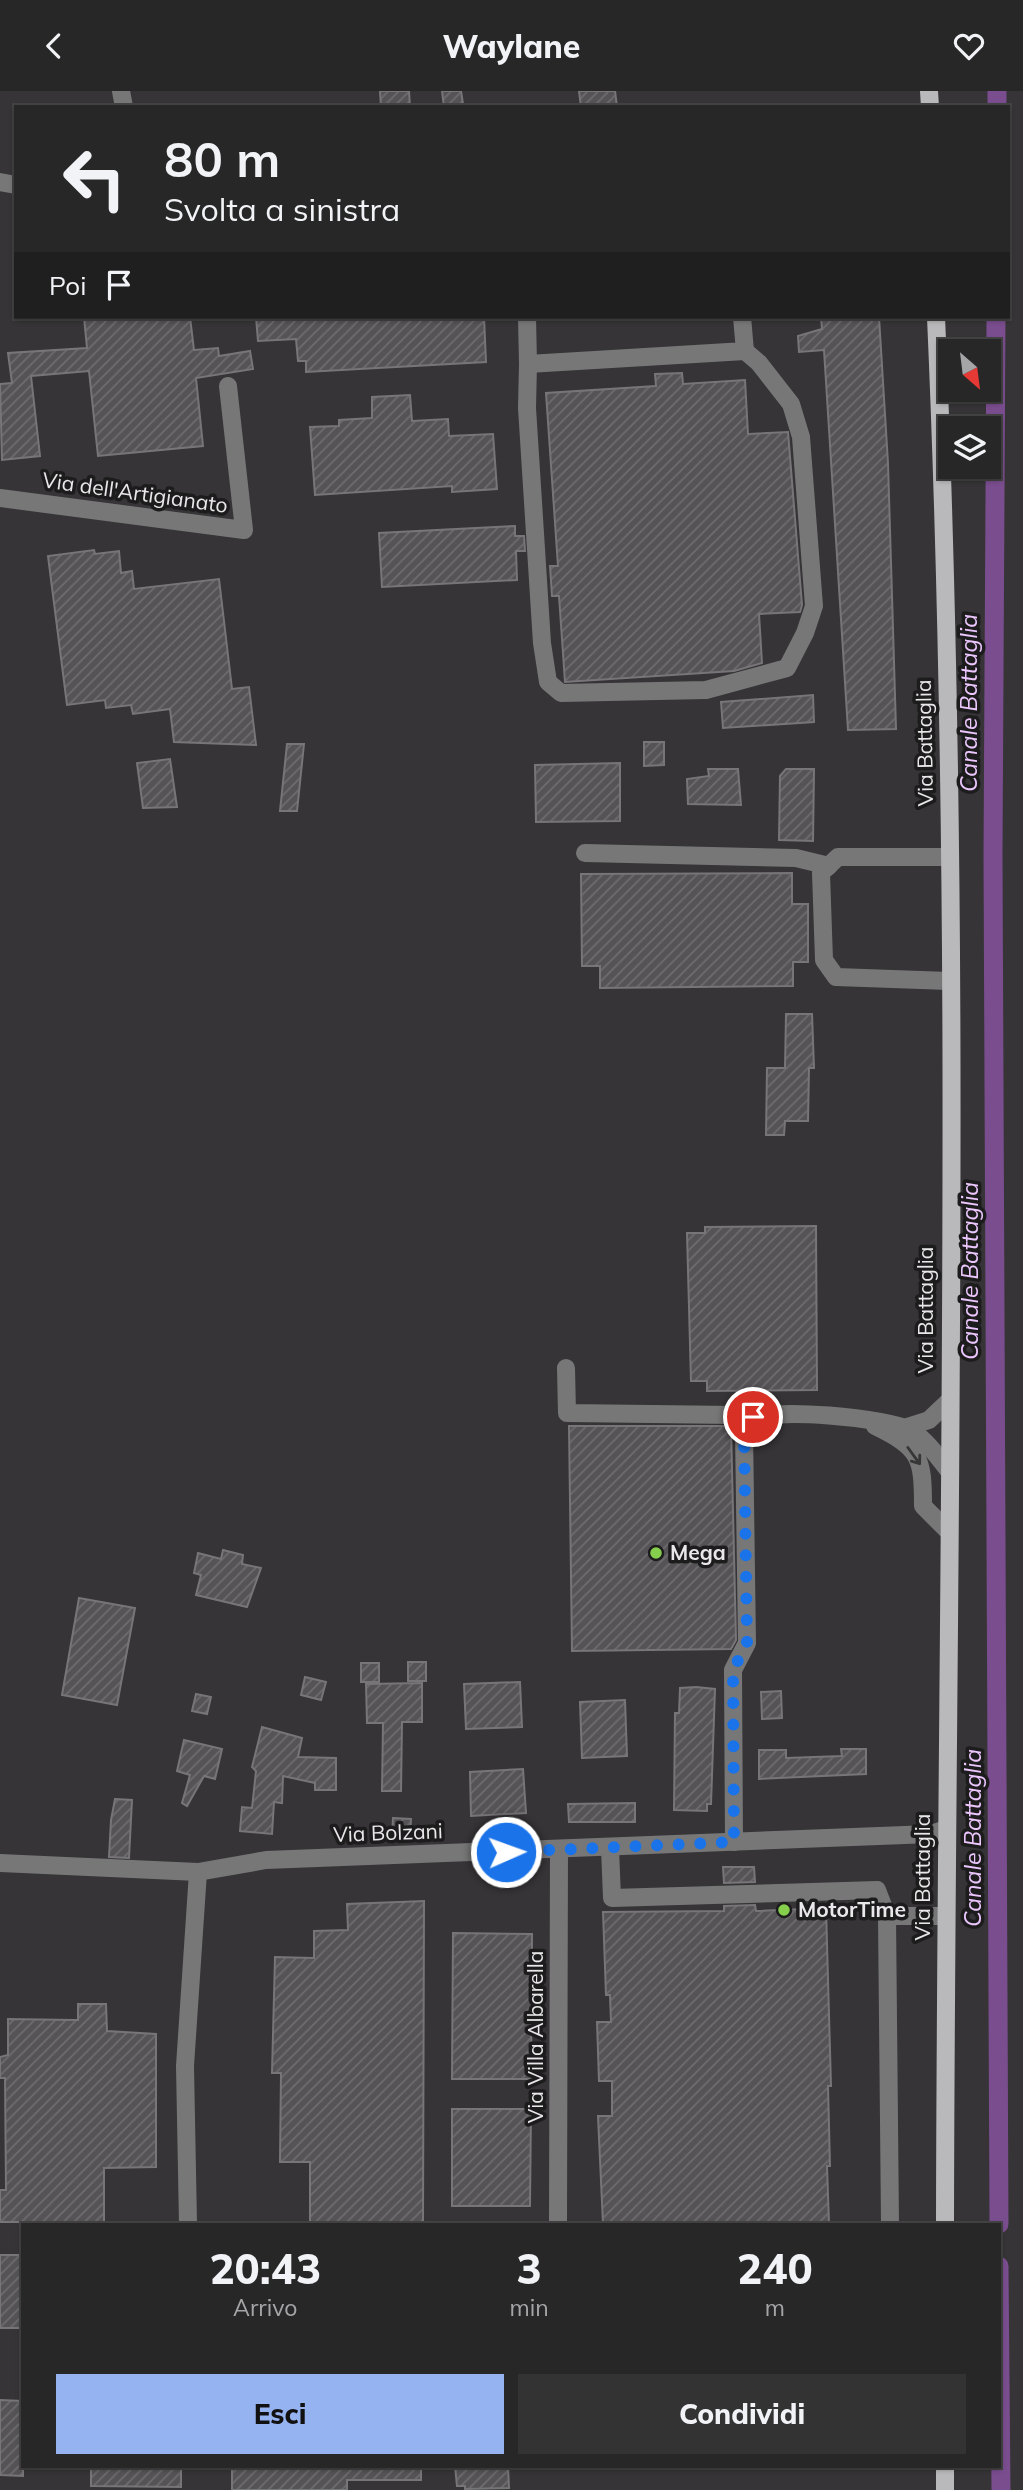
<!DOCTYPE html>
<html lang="it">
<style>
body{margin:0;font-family:Mulish,sans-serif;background:#343334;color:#f1f3f6;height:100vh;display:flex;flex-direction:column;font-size:26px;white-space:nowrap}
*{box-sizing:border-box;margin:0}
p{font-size:23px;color:#a5a5a8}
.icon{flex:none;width:38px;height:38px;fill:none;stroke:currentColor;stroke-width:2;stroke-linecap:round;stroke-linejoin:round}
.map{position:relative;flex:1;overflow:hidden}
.side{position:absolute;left:21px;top:2132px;width:980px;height:245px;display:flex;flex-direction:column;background:#282728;border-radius:0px;box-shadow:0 2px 5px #0004,0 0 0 2px #444445}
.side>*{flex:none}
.hud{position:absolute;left:14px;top:14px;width:996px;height:214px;border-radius:0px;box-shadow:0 2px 5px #0004,0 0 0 2px #444445;background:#282728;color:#f1f3f6;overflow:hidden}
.needle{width:46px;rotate:152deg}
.buttons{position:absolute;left:938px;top:248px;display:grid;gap:14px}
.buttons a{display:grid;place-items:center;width:63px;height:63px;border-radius:0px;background:#282728;box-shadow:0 2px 5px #0004,0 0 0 2px #444445;font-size:35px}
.pin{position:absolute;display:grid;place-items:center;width:60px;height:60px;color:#fff;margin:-30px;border:4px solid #fff;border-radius:50%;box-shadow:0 2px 7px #0007}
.me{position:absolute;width:77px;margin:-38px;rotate:88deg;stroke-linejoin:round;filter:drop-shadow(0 0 5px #0008)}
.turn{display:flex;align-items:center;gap:24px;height:147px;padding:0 35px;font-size:32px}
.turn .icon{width:91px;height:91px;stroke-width:2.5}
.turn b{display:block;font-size:49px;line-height:60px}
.then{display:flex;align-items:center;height:66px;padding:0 35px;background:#0003;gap:14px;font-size:26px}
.eta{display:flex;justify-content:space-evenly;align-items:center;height:119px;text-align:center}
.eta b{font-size:42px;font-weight:800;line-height:49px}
.action{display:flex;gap:14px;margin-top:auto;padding:14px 35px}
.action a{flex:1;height:80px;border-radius:0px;background:#95b2f1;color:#111;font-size:28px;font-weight:800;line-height:80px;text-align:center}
.action a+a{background:#343334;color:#f1f3f6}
header{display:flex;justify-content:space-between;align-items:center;height:91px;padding:0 35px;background:#282728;font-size:32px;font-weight:800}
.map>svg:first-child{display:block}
</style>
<header><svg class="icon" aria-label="back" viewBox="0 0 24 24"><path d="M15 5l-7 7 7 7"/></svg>Waylane<svg class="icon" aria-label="heart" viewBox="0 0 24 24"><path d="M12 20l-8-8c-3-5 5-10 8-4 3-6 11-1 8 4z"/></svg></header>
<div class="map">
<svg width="1023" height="2399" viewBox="0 0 1023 2399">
<defs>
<pattern id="building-hatch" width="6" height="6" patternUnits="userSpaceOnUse" patternTransform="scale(1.75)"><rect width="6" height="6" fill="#555356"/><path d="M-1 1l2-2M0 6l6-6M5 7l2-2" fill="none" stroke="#6d6c6e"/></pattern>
</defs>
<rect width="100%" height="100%" fill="#363436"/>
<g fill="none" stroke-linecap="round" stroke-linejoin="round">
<!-- canal -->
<g stroke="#794d8e" stroke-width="19">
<polyline points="997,16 997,0"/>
<polyline points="996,226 993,764 999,2133"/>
<polyline points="999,2175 1001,2399"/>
</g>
</g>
<!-- building -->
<g fill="url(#building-hatch)" stroke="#777578" stroke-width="2">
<polygon points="380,0 409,0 410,16 381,16"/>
<polygon points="442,0 461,0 463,13 444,16"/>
<polygon points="579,0 615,0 617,16 581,16"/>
<polygon points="84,226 190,226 194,259 218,257 219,265 250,260 253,278 196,287 203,355 98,365 89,280 31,285 40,365 2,369 0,293 12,292 8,262 87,257"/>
<polygon points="256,226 484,226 486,271 306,281 306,270 298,270 296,248 258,250"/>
<polygon points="821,226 879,226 888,372 896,638 848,639 824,259 799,261 798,245 822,238"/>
<polygon points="682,282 683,293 745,289 748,343 788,341 802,514 800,521 759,523 762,572 734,580 565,591 559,505 552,505 550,475 558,475 546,302 656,295 655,283"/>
<polygon points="410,304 412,330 448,328 449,345 493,343 497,398 452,401 452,395 315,404 310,336 339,335 339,329 372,327 372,306"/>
<polygon points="515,435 515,445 524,445 525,460 516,460 517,489 382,496 379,442"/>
<polygon points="94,459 95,463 119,460 121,482 132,480 134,498 219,488 232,598 249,596 256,654 174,651 170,618 133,623 131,614 106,617 105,609 67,614 48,465"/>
<polygon points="813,604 814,631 723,637 721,611"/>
<polygon points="644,651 664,651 664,674 644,675"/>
<polygon points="287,653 304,653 297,720 280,720"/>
<polygon points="170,668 177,716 143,717 137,672"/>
<polygon points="620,672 620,730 536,731 535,674"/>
<polygon points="708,678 738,678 741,714 688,713 687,688 709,685"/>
<polygon points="786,678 814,678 813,750 779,749 780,685"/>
<polygon points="792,782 792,813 808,813 808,871 793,871 793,895 600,897 600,875 582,875 581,783"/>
<polygon points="786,923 812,923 814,977 809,977 808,1030 785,1030 784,1044 766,1044 767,977 785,977"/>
<polygon points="816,1135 817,1299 707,1300 707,1290 691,1290 687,1142 705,1142 705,1136"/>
<polygon points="569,1335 731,1335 736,1549 731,1558 572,1560"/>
<polygon points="223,1459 243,1464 242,1473 261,1477 247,1516 196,1504 201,1484 194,1482 198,1462 221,1468"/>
<polygon points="79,1507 135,1517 117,1614 62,1604"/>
<rect x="408" y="1571" width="18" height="19"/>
<rect x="361" y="1572" width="18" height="19"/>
<polygon points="305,1586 326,1591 321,1609 301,1604"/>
<polygon points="520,1591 522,1636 466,1638 464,1593"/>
<polygon points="422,1592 422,1631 402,1631 401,1700 382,1700 383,1632 367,1632 366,1593"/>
<polygon points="696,1596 715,1598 711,1713 707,1713 707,1720 674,1719 675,1622 679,1622 680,1597"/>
<polygon points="781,1600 782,1627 762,1628 761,1601"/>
<polygon points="196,1603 211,1606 207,1623 192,1620"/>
<polygon points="625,1609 627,1665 582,1667 580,1611"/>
<polygon points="262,1636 302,1647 298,1666 336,1667 336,1699 315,1699 315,1692 283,1685 282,1712 274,1711 272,1743 240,1740 242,1716 252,1717 256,1680 252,1676"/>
<polygon points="184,1649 222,1658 215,1688 204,1685 187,1715 182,1712 190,1684 177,1680"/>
<polygon points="841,1658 866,1658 866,1683 759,1688 759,1659 786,1659 786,1667 842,1665"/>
<polygon points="523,1678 526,1722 471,1725 470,1681"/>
<polygon points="115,1708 132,1709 129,1767 109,1766 111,1729"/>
<polygon points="635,1712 635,1731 569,1731 568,1713"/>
<polygon points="393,1727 411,1728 410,1747 392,1747"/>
<polygon points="723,1776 754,1776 755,1791 724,1792"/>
<polygon points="424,1810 423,2133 310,2133 310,2071 280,2071 281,1982 272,1982 275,1866 314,1867 314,1840 348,1839 347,1813"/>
<polygon points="755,1814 756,1820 826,1817 831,1995 828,1995 830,2075 827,2075 829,2133 603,2133 598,2025 612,2025 612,1990 599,1990 597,1931 611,1931 610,1904 606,1904 603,1821 724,1820 724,1815"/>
<polygon points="453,1842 532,1843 531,1988 452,1988"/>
<polygon points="78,1913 106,1913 107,1940 156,1943 156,2076 104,2077 104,2131 0,2131 0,2099 6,2099 5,1987 0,1987 0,1966 8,1964 8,1928 74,1929 78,1929"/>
<polygon points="452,2018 531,2018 530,2115 452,2115"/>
<rect x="0" y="2164" width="23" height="73"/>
<polygon points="0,2309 23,2310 23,2385 0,2384"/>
<polygon points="91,2375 181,2375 181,2396 91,2395"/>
<polygon points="232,2375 421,2375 421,2389 347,2389 347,2399 232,2399"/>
<polygon points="455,2375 508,2375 509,2397 465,2398 465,2395 457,2395"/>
</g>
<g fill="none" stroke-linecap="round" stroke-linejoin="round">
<!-- minor -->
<g stroke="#777778" stroke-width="18">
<polyline points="121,0 124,16"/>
<polyline points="0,91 16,94"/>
<polyline points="527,226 528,273 745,260 742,226"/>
<polyline points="528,273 527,317 542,552 548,591 561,602 706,599 787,577 805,542 814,515 801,346 791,313 759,272 745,260"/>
<polyline points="0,407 244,439 228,295"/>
<polyline points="585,762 796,767 829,775"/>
<polyline points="949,890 836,886 824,869 821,782 838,766 950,766"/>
<path d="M566,1277L567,1322L736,1324L748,1330C766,1315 891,1327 912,1340C927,1350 938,1366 949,1380"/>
<path d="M875,1335C920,1357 923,1366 923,1415L948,1440"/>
<polyline points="904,1337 929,1329 949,1310"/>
<polyline points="734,1751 733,1579 747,1552 744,1340 748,1330"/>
<polyline points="610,1757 612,1807 877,1799 887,1825"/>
<polyline points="0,1772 198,1781 266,1769 931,1743 946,1738"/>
<polyline points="188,2133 185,1975 198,1781"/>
<polyline points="558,2133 559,1759"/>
<polyline points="890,2133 887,1825 945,1825"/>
</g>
<!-- major -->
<g stroke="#b9b8ba" stroke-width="18">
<polyline points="929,0 930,16"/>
<path d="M936,226C964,861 946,1498 945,2133"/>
<polyline points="945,2399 945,2375"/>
</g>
</g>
<!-- one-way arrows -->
<defs><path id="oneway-shaft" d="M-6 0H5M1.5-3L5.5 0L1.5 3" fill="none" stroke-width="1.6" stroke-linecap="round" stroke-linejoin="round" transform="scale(1.75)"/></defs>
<use stroke="#383738" href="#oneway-shaft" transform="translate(914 1365) rotate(54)"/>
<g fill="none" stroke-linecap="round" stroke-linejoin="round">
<!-- route -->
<polyline stroke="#1a73e8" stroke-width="12" stroke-dasharray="0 21.6" points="506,1761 734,1751 733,1579 747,1552 744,1340 753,1326"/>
</g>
<!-- markers -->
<g fill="#85cf4d" stroke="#1d1c1d" stroke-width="2.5">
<circle cx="656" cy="1462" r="7"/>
<circle cx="784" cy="1819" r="7"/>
</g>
<g text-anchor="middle" stroke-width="7" stroke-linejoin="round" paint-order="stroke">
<!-- street labels -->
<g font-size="21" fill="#e9e7e9" stroke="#1d1c1d">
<text transform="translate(135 402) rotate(8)" y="7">Via dell'Artigianato</text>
<text transform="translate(925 652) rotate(-91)" y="7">Via Battaglia</text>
<text transform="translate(926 1219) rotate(-90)" y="7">Via Battaglia</text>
<text transform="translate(388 1742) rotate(-2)" y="7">Via Bolzani</text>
<text transform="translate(923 1786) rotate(-90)" y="7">Via Battaglia</text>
<text transform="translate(536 1946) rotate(-90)" y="7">Via Villa Albarella</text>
</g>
<!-- poi labels -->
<g font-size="21" font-weight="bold" fill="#e9e7e9" stroke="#1d1c1d" text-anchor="start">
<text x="670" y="1469">Mega</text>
<text x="798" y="1826">MotorTime</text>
</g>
<!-- water labels -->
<g font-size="23" font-style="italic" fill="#ecc7fe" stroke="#1d1c1d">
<text transform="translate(969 612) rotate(-90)" y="8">Canale Battaglia</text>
<text transform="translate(970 1180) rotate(-90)" y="8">Canale Battaglia</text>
<text transform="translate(973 1747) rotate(-90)" y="8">Canale Battaglia</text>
</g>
</g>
</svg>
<div class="buttons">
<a><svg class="needle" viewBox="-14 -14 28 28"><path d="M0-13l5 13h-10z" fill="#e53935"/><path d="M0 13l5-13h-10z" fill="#a5a5a8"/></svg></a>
<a><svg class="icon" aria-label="layers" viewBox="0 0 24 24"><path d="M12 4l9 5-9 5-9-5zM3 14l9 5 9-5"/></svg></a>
</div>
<div class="pin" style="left:753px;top:1326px;background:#d93025"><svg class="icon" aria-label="arrive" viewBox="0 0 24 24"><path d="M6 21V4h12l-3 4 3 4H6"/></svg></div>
<svg class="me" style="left:506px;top:1761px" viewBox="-20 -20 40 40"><circle r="17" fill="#1a73e8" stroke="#fff" stroke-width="3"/><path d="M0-11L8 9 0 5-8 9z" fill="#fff"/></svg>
<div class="hud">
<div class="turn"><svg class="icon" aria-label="left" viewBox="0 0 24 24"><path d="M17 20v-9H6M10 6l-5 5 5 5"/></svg><div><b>80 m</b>Svolta a sinistra</div></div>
<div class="then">Poi<svg class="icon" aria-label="arrive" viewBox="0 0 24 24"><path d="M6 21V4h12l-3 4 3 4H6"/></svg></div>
</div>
<section class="side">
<div class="eta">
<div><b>20:43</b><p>Arrivo</p></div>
<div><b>3</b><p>min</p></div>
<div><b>240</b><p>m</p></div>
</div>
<div class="action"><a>Esci</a><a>Condividi</a></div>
</section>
</div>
